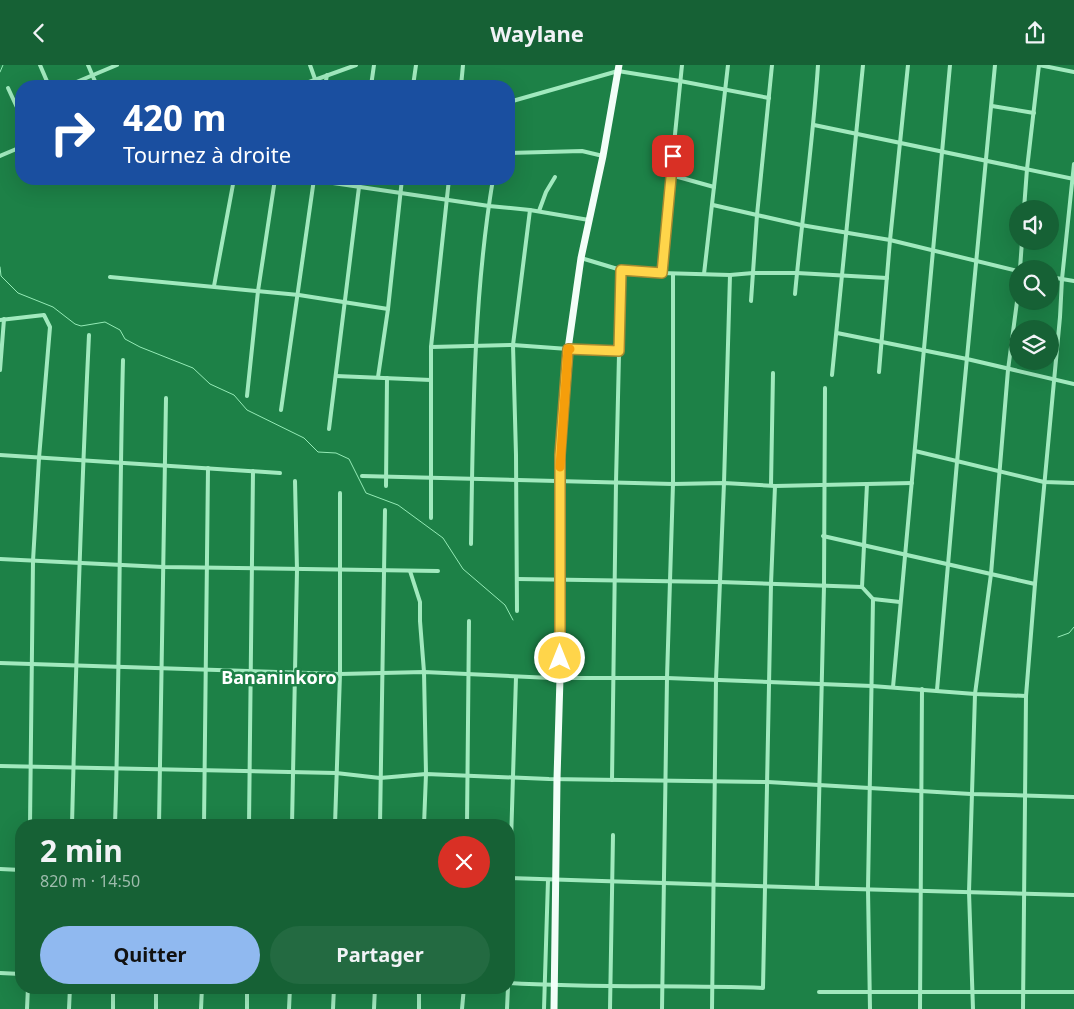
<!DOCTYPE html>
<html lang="fr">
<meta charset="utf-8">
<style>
body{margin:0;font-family:"Noto Sans",sans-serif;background:#236a41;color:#f1f3f6;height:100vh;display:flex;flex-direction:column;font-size:19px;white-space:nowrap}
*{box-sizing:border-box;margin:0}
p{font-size:16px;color:#9ebcad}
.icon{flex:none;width:28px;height:28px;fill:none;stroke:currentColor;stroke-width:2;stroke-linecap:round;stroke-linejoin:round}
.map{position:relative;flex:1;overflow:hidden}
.panel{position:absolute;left:15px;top:754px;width:500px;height:175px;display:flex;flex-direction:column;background:#166135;border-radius:20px;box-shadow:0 5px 20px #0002}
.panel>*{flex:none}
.guide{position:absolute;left:15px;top:15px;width:500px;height:105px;border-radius:20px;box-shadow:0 5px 20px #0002;background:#1a4fa0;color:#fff;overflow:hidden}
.buttons{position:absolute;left:1009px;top:135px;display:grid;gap:10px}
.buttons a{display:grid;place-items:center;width:50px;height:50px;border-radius:50%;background:#166135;box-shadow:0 5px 20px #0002;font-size:25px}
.pin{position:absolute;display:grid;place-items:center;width:42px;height:42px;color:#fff;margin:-21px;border-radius:10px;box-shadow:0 2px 8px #0006}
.me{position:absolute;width:55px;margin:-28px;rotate:0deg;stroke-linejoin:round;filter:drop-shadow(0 0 4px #0008)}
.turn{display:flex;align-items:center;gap:18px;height:105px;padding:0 25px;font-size:22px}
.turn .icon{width:65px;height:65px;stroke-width:2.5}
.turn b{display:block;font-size:35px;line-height:42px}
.round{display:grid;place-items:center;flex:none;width:52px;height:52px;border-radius:26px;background:#236a41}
.overview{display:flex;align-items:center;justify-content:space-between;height:85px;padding:0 25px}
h1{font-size:30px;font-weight:700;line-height:38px}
.action{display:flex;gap:10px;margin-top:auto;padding:10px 25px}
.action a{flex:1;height:58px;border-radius:30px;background:#90b9f0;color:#111;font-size:20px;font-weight:700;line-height:58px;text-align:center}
.action a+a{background:#236a41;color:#f1f3f6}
header{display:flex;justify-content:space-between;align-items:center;height:65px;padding:0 25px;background:#166135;font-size:22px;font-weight:700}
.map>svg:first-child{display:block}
</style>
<header><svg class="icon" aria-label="back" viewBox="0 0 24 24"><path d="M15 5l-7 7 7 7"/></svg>Waylane<svg class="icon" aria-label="share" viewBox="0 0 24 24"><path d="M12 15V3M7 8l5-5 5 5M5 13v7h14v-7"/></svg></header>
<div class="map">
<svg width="1074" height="944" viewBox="0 0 1074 944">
<rect width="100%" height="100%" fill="#1d8147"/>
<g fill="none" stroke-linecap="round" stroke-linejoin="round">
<!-- stream -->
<g stroke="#94ebb6" stroke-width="1">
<polyline points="0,7 3,0"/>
<polyline points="0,202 1,211 18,228 53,242 75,259 81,261 105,257 120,265 125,274 140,282 193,303 210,319 234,330 247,345 304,373 318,387 336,388 349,394 366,428 398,440 443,473 463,504 505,540 513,555"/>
<polyline points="1058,572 1069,568 1074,562"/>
</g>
<!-- minor -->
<g stroke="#a1e9be" stroke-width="4">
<polyline points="40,0 49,21"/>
<polyline points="88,0 97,21"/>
<polyline points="310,0 315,14"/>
<polyline points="1039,0 1074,7"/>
<polyline points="67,21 117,0"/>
<polyline points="298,21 356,0"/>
<polyline points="325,21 327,10"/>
<polyline points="371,21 374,0"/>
<polyline points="413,21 416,0"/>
<polyline points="461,21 463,0"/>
<polyline points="8,23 21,51"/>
<polyline points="509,37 618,6 680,16 769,33"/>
<polyline points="992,41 1034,48"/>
<polyline points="814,60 1074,114"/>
<polyline points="509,88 582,86 603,91"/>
<polyline points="0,91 21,82"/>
<polyline points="671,110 714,122"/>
<polyline points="306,114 489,141 530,145 589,155"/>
<polyline points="713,140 801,160 890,175 1018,206"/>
<polyline points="1024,144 1027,104 1039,0"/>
<polyline points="539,146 546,127 555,112"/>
<polyline points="581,193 621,205 661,208 730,210 753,208 797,208 887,213"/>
<polyline points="1020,204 1022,176"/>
<polyline points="661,208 682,0"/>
<polyline points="704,209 728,0"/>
<polyline points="110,212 299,230 388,244"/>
<polyline points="1050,212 1074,216"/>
<polyline points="214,221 234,114"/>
<path d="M795,229C802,153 813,77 818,0"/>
<polyline points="751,236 757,150 772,0"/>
<polyline points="0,255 44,250 50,262 39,393 33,496 30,760"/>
<polyline points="837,268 967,294 1074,319"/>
<polyline points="431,282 513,280 568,284 619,285"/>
<polyline points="0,305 4,254"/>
<polyline points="879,307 890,175 908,0"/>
<polyline points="832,310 863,0"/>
<polyline points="336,311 431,315"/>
<polyline points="378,312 388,244 402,114"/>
<polyline points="247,331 258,226 275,114"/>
<polyline points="281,345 314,114"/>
<polyline points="329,364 360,114"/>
<polyline points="915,386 1044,417 1074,418"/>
<polyline points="0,390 280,408"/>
<polyline points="362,411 673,419 724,418 775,421 912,418"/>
<polyline points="867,419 862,522 873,534 900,537"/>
<polyline points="771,420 773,308"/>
<polyline points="386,421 387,313"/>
<polyline points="431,453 431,282 449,114"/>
<polyline points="823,471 1035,519"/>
<path d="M471,479C473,357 473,234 493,114"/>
<polyline points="0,494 163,502 438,506"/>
<polyline points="410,506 420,537 420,556 424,607 426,709 424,760"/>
<polyline points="517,514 719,517 862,522"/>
<polyline points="517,546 516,390 513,280 530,145"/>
<polyline points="0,598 340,609 424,607 551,613 667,613 872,621 975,629 1026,631"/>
<polyline points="893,622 950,0"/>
<polyline points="937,625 957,397 995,0"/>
<polyline points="0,701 336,708 380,713 426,709 549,714 768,717 971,729 1074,732"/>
<polyline points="612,715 616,417 621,205"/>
<path d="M72,760C76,597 81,434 89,270"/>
<path d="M115,760C120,605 119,450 123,295"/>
<polyline points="159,760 166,333"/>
<polyline points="204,760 208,403"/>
<polyline points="249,760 253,406"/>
<polyline points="292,760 297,505 295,416"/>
<polyline points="335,760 340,609 340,428"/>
<polyline points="380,760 385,445"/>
<polyline points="467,760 469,556"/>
<polyline points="0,804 21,805"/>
<polyline points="509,813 817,823 1074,830"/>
<polyline points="817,823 824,521 825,323"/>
<polyline points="509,843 516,612"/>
<polyline points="0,908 21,909"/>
<path d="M509,918C593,923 678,920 763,923L771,519L775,421"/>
<polyline points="819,927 1074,927"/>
<polyline points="27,944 28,922"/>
<polyline points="69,944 70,922"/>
<polyline points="113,944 113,922"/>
<polyline points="156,944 156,922"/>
<polyline points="201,944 202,922"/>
<polyline points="247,944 247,922"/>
<polyline points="289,944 290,922"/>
<polyline points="333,944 334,922"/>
<polyline points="374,944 375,922"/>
<polyline points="419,944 419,922"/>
<polyline points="462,944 464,922"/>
<polyline points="507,944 508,922"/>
<polyline points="544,944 548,815"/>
<polyline points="610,944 613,770"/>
<polyline points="662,944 667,613 673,419 673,209"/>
<polyline points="712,944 716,615 724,418 730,210"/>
<polyline points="870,944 868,824 873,534"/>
<polyline points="920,944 922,624"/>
<polyline points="973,944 969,827 975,629 991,509 1008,305 1018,229"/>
<polyline points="1023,944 1026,631 1035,519 1060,252 1062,214 1074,99"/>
</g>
<!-- trunk -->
<polyline stroke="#f2fef8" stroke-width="7" points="554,944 557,714 560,613 559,514 561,390 568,284 581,193 603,91 619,0"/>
</g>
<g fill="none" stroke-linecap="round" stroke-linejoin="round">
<defs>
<polyline id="route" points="560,593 560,390 568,284 619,286 621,205 662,208 673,91"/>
</defs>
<!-- route casing -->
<use href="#route" stroke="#a68a30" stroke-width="12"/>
<!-- route -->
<use href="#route" stroke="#ffd54a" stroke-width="9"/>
<!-- slow -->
<polyline stroke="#f59e0b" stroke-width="9" points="560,402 568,284 570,284"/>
</g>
<g text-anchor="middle" stroke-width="5" stroke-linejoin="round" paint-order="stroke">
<!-- quarter labels -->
<g font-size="18" font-weight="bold" fill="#fff" stroke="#1d8147">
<text x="279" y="619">Bananinkoro</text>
</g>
</g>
</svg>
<div class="buttons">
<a><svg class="icon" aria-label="sound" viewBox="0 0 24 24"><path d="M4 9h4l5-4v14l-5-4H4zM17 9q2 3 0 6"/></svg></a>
<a><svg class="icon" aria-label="search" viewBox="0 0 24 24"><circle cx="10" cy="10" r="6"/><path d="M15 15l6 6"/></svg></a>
<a><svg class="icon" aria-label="layers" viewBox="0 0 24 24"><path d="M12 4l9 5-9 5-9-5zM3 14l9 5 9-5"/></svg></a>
</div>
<div class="pin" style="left:673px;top:91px;background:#d93025"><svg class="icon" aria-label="arrive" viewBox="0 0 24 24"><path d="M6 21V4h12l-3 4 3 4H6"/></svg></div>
<svg class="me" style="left:560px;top:593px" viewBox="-20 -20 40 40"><circle r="17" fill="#ffd54a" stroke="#fff" stroke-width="3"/><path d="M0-11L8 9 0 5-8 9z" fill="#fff"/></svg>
<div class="guide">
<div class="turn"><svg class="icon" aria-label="right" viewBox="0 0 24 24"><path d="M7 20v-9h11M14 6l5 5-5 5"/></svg><div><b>420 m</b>Tournez à droite</div></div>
</div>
<section class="panel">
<div class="overview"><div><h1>2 min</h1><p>820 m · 14:50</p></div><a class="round" style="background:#d93025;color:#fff"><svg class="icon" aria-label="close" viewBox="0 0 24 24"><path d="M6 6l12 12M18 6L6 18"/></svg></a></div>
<div class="action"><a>Quitter</a><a>Partager</a></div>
</section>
</div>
